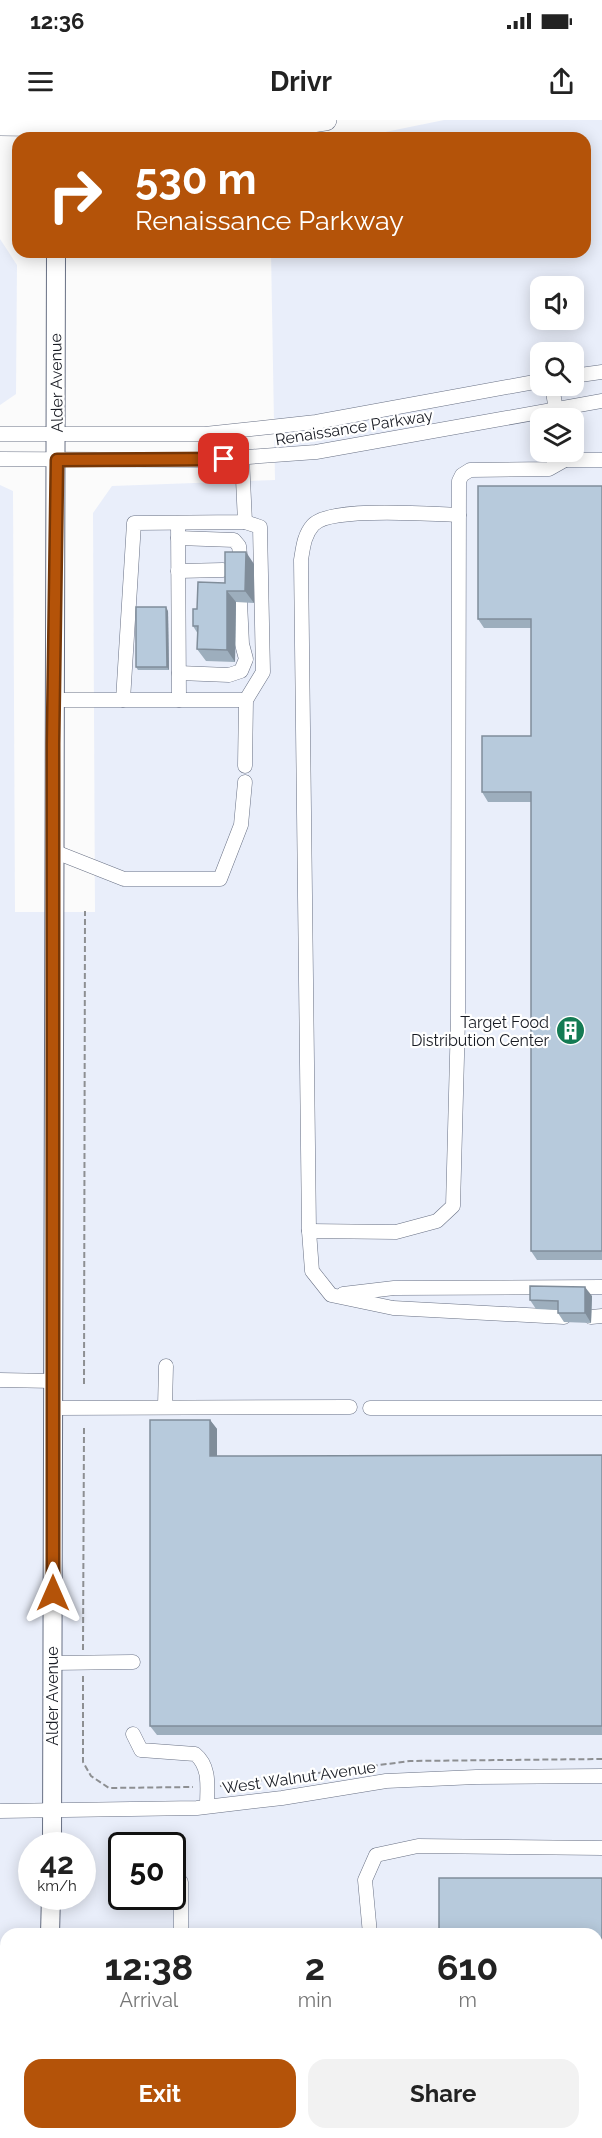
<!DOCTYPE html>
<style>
body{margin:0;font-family:Raleway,sans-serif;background:#f2f2f2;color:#222;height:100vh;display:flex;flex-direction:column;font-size:22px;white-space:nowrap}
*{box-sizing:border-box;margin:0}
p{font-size:20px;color:#767676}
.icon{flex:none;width:33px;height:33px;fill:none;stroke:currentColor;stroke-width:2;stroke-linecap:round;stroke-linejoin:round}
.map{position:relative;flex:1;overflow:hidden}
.drawer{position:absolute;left:0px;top:1808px;width:603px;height:212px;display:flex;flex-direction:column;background:#fff;border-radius:18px 18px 0 0;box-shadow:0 3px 15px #0003}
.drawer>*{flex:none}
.banner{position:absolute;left:12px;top:12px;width:579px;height:126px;border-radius:18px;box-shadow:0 3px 15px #0003;background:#b45309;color:#fff;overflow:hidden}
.fabs{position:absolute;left:530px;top:156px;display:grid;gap:12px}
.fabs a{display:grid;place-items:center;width:54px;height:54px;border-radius:12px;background:#fff;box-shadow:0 3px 15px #0003;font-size:30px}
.speed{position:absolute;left:18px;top:1712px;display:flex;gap:12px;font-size:30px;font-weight:700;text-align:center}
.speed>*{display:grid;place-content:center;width:78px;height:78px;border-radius:50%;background:#fff;box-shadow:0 3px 15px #0003;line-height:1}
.speed small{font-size:15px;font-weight:400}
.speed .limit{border:3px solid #111;border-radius:9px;background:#fff;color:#111}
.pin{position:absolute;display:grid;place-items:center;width:51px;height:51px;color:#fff;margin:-26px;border-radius:12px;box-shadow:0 3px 9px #0006}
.me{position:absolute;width:66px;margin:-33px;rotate:0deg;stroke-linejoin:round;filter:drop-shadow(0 0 4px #0008)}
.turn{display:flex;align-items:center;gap:21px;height:126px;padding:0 24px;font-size:27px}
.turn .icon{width:78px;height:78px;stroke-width:2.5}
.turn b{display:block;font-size:42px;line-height:51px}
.eta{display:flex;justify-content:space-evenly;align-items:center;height:102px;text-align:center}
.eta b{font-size:36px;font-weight:700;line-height:42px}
.button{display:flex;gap:12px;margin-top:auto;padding:12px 24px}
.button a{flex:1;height:69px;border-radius:18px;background:#b45309;color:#fff;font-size:24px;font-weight:700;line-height:69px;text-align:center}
.button a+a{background:#f2f2f2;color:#222}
.status{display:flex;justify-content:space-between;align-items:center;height:42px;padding:0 30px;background:#fff;direction:ltr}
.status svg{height:16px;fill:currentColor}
header{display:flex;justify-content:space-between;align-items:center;height:78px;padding:0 24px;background:#fff;font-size:27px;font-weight:700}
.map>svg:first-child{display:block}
</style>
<div class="status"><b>12:36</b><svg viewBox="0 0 49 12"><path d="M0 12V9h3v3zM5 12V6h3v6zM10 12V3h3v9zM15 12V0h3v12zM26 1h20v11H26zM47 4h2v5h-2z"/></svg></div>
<header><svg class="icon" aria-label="menu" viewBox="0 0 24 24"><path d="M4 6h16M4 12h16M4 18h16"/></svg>Drivr<svg class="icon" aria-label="share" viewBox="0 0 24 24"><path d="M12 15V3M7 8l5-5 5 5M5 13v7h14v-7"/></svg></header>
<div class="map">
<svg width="602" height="2018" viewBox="0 0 602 2018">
<rect width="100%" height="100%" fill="#fbfbfb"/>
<!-- built -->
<g fill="#e9eefa" fill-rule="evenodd">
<path d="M444,0H602V2018H0V365L13,371L15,792H95L93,393L112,366L275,360L271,132H585V18H356ZM540,166H573V200H540ZM540,232H573V266H540ZM540,298H573V332H540ZM32,1725H82V1776H32ZM122,1725H172V1776H122ZM6,1814H597V2013H6Z"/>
<polygon points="0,119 17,145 16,274 0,285"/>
</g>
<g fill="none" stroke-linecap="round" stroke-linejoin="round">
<defs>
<g id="minor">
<polyline points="573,256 602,252"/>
<polyline points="552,266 557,296"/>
<polyline points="0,314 205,314 316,302 540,261"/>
<polyline points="564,334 565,340 602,340"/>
<polyline points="0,339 206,340 316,332 602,281"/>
<polyline points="178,403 179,580"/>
<polyline points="178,418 234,420 239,426 241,444"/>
<polyline points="178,451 223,450"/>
<polyline points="179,553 229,555 241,551 246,539 242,524 240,482"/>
<polyline points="53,580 246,580"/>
<polyline points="123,580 134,403 245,402 242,338"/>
<polyline points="245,646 246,580 263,552 260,407 245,402"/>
<polyline points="53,731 124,759 220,759 241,705 245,662"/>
<path d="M309,1111L301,440C303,428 304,415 313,405C330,386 430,394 459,395"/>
<polyline points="343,1174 394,1168 602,1167"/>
<polyline points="564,1197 393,1188 331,1175 312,1151 309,1111 396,1112 437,1101 453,1086 458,899 459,361 462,355 470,350 549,349 565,340"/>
<polyline points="591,1197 602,1196"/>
<polyline points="0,1260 53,1261"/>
<polyline points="165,1286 166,1246"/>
<polyline points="54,1288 350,1287"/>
<polyline points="370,1288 602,1288"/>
<polyline points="52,1543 133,1542"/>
<path d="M133,1614L141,1630L195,1634C211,1647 207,1668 207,1686"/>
<polyline points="0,1691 197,1688 282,1678 386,1661 476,1657 602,1656"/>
<polyline points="181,1762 181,1814"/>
<polyline points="370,1814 365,1760 376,1735 418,1726 602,1728"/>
<polyline points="375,2013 375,2018"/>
</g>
<g id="major">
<polyline points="52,1725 56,132"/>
<polyline points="50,1814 51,1776"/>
<polyline points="51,2013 51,2018"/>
</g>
<path id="highway" d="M0,5C107,5 221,18 326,0"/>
</defs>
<!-- minor casing -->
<use href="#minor" stroke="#687084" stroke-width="15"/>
<!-- major casing -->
<use href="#major" stroke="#687084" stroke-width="20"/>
<!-- highway casing -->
<use href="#highway" stroke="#687084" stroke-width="22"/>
<!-- path -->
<g stroke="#8d8f92" stroke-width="2" stroke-dasharray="6 3" stroke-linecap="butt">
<polyline points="84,1264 85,791"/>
<polyline points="83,1530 84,1308"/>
<polyline points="83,1556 83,1642 91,1656 109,1668 193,1667"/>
<polyline points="220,1666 410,1641 602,1639"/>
</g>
<!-- minor -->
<use href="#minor" stroke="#fff" stroke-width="14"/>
<!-- major -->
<use href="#major" stroke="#fff" stroke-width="18"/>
<!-- highway -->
<use href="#highway" stroke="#fff" stroke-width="21"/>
</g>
<!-- wall -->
<g fill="#9daebd">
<polygon points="602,366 602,1140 537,1140 531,1131 531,682 488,682 482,672 531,616 531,508 484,508 478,499"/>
<polygon points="254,444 254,483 236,482 235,542 206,541 197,529 198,514 193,506 197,489 225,463"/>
<polygon points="168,491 169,550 138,550 136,547"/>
<polygon points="592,1176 591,1203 564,1202 558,1193 558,1190 536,1189 530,1180"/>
<polygon points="210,1300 217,1309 217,1336 602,1335 602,1615 157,1615 150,1606"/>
</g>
<!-- shaded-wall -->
<g fill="#808d9a">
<polygon points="246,432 254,444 254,483 245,471"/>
<polygon points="227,471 236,482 235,542 227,530"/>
<polygon points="166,487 168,491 169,550 167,547"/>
<polygon points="585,1167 592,1176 591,1203 585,1193"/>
<polygon points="210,1300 217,1309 217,1345 210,1336"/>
</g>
<!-- building -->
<g fill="#b7cadc" stroke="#808d9a" stroke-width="1.5">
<polygon points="478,366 602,366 602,1131 531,1131 531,672 482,672 482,616 531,616 531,499 478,499"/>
<polygon points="225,432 246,432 245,471 227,471 227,530 197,529 198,506 193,506 193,489 197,489 198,462 225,463"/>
<polygon points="136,487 166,487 167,547 136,547"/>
<polygon points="530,1166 585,1167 585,1193 558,1193 558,1181 530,1180"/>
<polygon points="150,1300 210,1300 210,1336 602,1335 602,1606 150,1606"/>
<polygon points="439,1758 602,1758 602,2018 440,2018 440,2013 597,2013 597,1814 439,1814"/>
</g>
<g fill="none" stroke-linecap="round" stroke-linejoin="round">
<defs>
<polyline id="route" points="53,1473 53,624 57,340 224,339"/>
</defs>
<!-- route casing -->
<use href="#route" stroke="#753606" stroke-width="15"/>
<!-- route -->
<use href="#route" stroke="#b45309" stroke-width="10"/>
</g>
<!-- icons -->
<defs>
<symbol id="building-disc" viewBox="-11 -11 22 22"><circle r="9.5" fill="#147b54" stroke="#fff"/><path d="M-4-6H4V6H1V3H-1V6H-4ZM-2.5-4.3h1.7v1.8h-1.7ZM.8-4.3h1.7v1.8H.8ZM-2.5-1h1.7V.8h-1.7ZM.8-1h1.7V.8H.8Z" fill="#fff"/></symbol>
</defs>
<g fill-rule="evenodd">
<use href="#building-disc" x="554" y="894" width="33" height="33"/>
</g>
<g text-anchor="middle" stroke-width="4.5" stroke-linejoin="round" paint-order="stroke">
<!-- street labels -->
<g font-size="16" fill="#181b23" stroke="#fff">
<text transform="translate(56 263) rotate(-91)" y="6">Alder Avenue</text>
<text transform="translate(354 307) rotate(-9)" y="6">Renaissance Parkway</text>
<text transform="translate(52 1576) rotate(-90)" y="6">Alder Avenue</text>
<text transform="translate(299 1657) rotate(-8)" y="6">West Walnut Avenue</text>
</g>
<!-- poi labels -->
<g font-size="16" fill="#181b23" stroke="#fff" text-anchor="end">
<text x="549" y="908">Target Food<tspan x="549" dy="18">Distribution Center</tspan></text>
</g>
</g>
</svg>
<div class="fabs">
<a><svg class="icon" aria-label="sound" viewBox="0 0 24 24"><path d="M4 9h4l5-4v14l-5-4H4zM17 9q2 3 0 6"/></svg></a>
<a><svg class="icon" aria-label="search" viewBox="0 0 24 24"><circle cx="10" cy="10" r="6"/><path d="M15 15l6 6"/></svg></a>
<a><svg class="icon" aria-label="layers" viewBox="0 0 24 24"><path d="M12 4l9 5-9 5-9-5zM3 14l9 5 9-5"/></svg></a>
</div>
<div class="speed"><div>42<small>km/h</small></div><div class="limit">50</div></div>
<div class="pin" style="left:224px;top:339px;background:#d93025"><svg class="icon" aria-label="arrive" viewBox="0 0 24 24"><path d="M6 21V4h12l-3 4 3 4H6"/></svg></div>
<svg class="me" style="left:53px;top:1473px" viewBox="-20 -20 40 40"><path d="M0-17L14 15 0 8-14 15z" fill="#b45309" stroke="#fff" stroke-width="4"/></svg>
<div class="banner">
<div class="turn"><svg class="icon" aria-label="right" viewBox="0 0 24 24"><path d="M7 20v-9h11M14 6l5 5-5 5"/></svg><div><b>530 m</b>Renaissance Parkway</div></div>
</div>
<section class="drawer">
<div class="eta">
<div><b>12:38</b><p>Arrival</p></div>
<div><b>2</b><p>min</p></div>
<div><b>610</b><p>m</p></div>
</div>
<div class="button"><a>Exit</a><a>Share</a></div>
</section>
</div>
